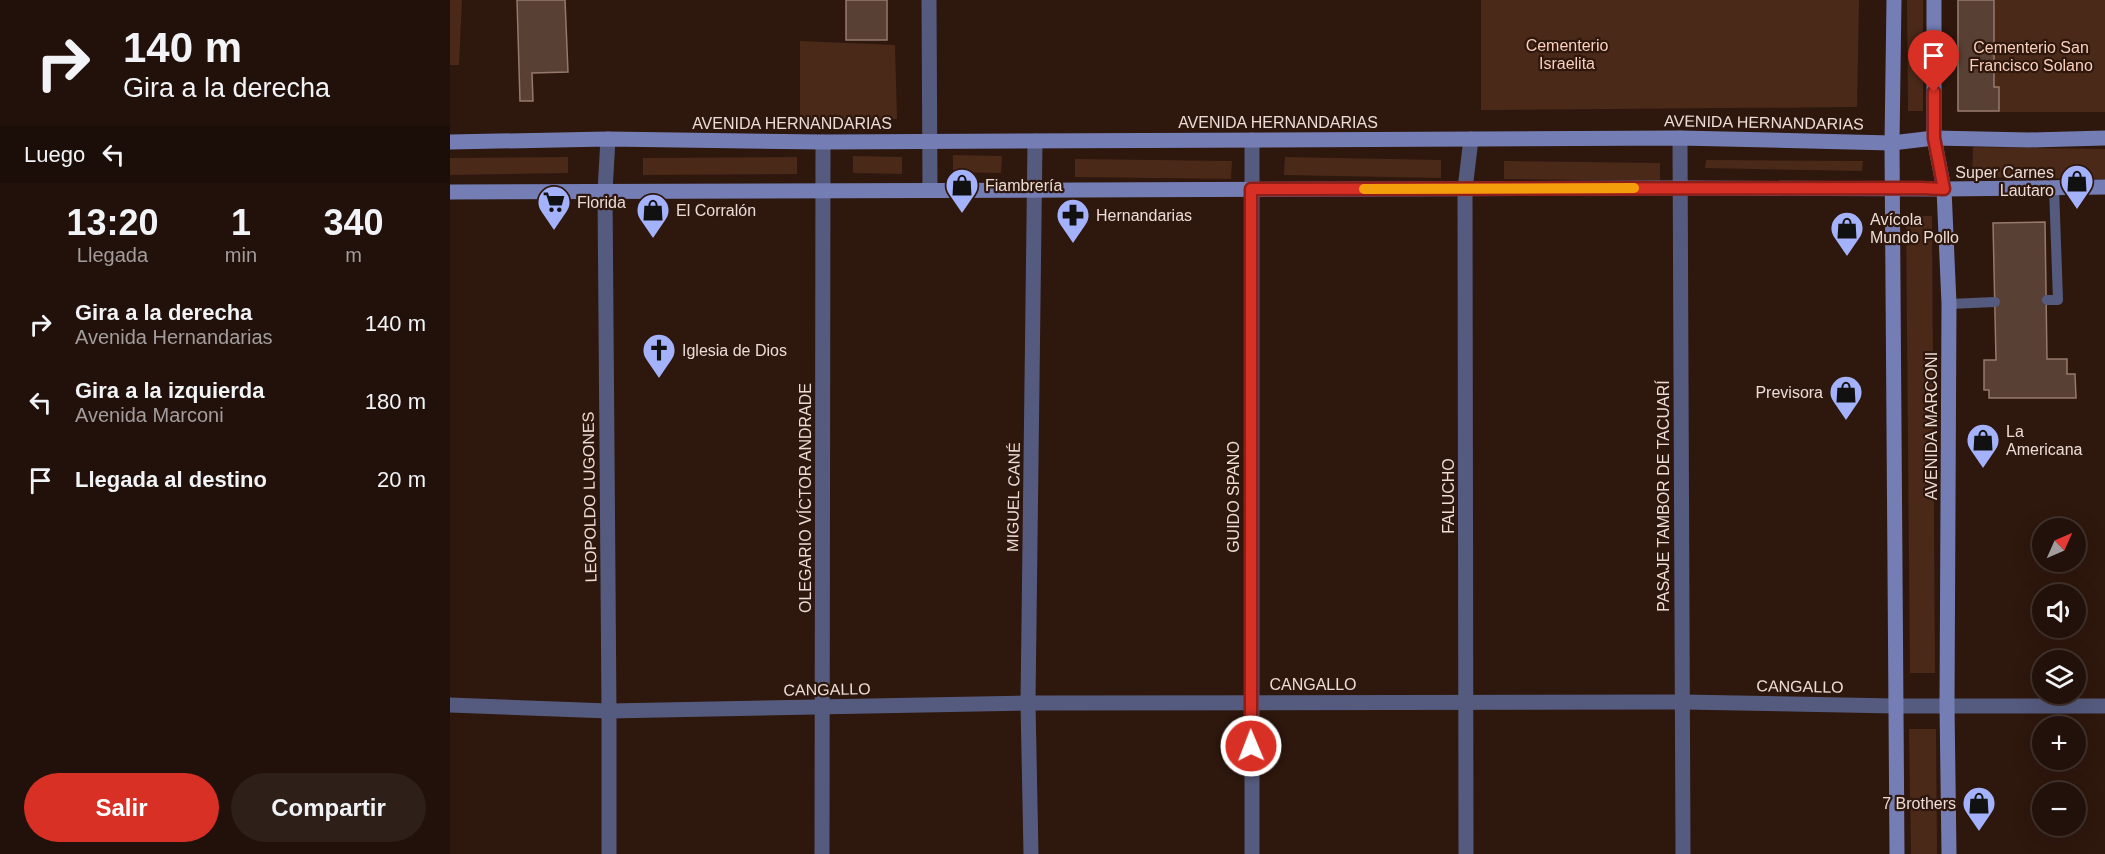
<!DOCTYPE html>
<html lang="es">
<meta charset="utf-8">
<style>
body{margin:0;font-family:Helvetica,sans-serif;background:#2e1f18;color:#f1f3f6;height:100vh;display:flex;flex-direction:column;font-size:22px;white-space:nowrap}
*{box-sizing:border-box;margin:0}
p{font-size:20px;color:#a29d9c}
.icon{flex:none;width:33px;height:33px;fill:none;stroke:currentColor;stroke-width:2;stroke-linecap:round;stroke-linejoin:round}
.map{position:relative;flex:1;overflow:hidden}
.side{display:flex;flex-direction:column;background:#22110a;width:450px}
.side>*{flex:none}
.hud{background:#22110a;color:#f1f3f6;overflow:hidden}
.needle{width:39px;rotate:45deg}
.tools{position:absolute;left:1582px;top:518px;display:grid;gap:12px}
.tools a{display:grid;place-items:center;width:54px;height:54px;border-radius:50%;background:#22110a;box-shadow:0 6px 24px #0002,0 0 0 2px #3f312b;font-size:30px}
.pin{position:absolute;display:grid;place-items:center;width:51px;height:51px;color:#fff;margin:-62px -26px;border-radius:50% 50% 50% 0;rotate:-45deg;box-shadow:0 0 6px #0007}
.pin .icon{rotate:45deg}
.me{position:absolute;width:66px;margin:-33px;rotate:359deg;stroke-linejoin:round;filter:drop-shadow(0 0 4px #0008)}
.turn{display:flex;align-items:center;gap:21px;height:126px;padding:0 24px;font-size:27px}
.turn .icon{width:78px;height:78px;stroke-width:2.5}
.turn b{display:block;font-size:42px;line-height:51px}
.then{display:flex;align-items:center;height:57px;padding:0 24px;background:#0003;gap:12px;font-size:22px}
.eta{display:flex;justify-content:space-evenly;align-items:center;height:102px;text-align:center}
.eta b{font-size:36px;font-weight:700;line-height:42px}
.button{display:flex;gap:12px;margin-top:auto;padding:12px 24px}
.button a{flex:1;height:69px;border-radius:36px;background:#d93025;color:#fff;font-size:24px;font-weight:700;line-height:69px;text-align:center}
.button a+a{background:#2e1f18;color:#f1f3f6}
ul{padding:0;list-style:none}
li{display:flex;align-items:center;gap:18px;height:78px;padding:0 24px}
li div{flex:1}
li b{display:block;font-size:22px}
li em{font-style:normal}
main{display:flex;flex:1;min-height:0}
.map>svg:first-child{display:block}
</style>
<main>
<section class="side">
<div class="hud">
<div class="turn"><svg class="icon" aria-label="right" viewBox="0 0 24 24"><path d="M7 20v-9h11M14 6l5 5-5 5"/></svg><div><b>140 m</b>Gira a la derecha</div></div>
<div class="then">Luego<svg class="icon" aria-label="left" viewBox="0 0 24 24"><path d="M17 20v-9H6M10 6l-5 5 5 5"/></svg></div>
</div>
<div class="eta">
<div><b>13:20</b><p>Llegada</p></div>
<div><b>1</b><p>min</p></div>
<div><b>340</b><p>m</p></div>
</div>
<ul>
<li><svg class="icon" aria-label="right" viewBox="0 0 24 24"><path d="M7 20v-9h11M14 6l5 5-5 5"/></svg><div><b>Gira a la derecha</b><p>Avenida Hernandarias</p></div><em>140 m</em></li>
<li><svg class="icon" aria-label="left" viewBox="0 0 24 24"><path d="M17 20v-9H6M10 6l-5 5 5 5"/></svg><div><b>Gira a la izquierda</b><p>Avenida Marconi</p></div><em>180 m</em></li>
<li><svg class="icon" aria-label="arrive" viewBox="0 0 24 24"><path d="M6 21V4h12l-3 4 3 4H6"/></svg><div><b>Llegada al destino</b></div><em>20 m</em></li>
</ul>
<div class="button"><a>Salir</a><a>Compartir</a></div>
</section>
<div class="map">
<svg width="1655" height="854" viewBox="0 0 1655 854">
<rect width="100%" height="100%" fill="#2e170d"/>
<!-- green -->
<g fill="#4a2919">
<polygon points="0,0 12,0 9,65 0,65"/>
<polygon points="1031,0 1409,0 1407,107 1031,110"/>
<polygon points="1457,0 1473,0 1473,111 1458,111"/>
<rect x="1507" y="0" width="148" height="112"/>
<polygon points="350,41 445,45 447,119 350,120"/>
<polygon points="1523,147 1655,149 1655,179 1522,177"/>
<polygon points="503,155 552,156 551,173 503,172"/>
<polygon points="403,156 452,157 452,174 403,173"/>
<polygon points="118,157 118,173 0,175 0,158"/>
<polygon points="347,157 347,174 193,175 193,158"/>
<polygon points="835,157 991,160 991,178 834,175"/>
<polygon points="625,159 782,161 781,179 625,177"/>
<polygon points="1256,160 1413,161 1412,171 1255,168"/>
<polygon points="1054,161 1210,163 1210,181 1054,179"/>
<polygon points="1456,216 1482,216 1485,673 1460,673"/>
<polygon points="1459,729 1486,729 1487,854 1461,854"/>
</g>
<!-- building -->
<g fill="#594034" stroke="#95796c" stroke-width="1.5">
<polygon points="67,0 115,0 118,72 82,73 83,101 70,101"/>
<rect x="396" y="0" width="41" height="40"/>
<polygon points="1508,0 1544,0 1544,87 1549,87 1549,111 1508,111"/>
<polygon points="1595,222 1597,359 1617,359 1617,374 1625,374 1626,398 1539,398 1539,390 1534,390 1534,360 1546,360 1543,223"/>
</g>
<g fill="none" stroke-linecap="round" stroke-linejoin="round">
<!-- service -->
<g stroke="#555b7e" stroke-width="10">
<polyline points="1597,300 1608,300 1604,187"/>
<polyline points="1499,304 1545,302"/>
</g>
<!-- minor -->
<g stroke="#555b7e" stroke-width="15">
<polyline points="1230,138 1233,854"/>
<polyline points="158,139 155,191 159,711 159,854"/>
<polyline points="802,140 802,854"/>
<polyline points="0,705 159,711 578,703 1233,702 1445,706 1655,706"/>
<polyline points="372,854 373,142"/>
<polyline points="581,854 578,703 585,141"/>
<polyline points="1016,854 1015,189 1021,139"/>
</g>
<!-- tertiary -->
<polyline stroke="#555b7e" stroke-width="15" points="479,0 480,190"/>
<!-- secondary -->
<g stroke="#747eb5" stroke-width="15">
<polyline points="1444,0 1442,143 1447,854"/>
<polyline points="1484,0 1484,138 1494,189 1499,304 1497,705 1499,854"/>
<polyline points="0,142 158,139 373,142 1230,138 1442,143 1484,138 1579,140 1655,138"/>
<polyline points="0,192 1230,188 1494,189 1655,187"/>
</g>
</g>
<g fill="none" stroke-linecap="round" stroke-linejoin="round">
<defs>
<polyline id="route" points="801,746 801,189 1470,188 1494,189 1484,138 1484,92"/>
</defs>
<!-- route casing -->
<use href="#route" stroke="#8d1f18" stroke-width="15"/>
<!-- route -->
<use href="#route" stroke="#d93025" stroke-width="10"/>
<!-- slow -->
<polyline stroke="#f59e0b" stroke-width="10" points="914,189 1184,188"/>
</g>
<!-- icons -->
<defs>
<symbol id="shop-pin" viewBox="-11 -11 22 30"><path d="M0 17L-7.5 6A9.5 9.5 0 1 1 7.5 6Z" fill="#a4b2fc" stroke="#2e170d"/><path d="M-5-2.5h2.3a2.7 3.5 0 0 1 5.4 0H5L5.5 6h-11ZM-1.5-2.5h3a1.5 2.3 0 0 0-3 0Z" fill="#111"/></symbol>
<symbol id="supermarket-pin" viewBox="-11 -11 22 30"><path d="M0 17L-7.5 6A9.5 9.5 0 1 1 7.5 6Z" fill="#a4b2fc" stroke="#2e170d"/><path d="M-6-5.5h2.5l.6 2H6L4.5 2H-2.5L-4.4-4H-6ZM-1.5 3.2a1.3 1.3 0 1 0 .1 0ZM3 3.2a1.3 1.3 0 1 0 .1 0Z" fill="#111"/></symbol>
<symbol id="pharmacy-pin" viewBox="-11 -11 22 30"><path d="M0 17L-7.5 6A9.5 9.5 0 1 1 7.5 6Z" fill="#a4b2fc" stroke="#2e170d"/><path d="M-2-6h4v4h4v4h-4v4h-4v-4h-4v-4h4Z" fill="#111"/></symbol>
<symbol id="church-pin" viewBox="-11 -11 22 30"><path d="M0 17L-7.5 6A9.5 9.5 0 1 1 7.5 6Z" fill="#a4b2fc" stroke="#2e170d"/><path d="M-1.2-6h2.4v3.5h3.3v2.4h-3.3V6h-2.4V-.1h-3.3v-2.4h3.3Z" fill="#111"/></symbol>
</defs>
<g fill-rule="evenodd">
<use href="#shop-pin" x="1608" y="162" width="38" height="52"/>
<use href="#shop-pin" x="493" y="166" width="38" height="52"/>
<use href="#supermarket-pin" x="85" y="183" width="38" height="52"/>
<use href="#shop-pin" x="184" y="191" width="38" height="52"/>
<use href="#pharmacy-pin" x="604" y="196" width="38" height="52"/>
<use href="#shop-pin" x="1378" y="209" width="38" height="52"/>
<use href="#church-pin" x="190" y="331" width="38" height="52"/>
<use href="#shop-pin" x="1377" y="373" width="38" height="52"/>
<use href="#shop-pin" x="1514" y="421" width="38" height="52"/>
<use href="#shop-pin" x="1510" y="784" width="38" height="52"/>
</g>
<g text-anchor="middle" stroke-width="4.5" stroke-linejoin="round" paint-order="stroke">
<!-- park labels -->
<g font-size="16" fill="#fbcfbb" stroke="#2e170d">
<text x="1117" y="51">Cementerio<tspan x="1117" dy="18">Israelita</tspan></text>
<text x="1581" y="53">Cementerio San<tspan x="1581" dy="18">Francisco Solano</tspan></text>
</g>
<!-- street labels -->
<g font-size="16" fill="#ecdcd5" stroke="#2e170d">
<text x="828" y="128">AVENIDA HERNANDARIAS</text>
<text transform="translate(1314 122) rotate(1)" y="6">AVENIDA HERNANDARIAS</text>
<text x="342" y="129">AVENIDA HERNANDARIAS</text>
<text transform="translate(1481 426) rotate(-90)" y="6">AVENIDA MARCONI</text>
<text transform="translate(998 496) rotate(-90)" y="6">FALUCHO</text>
<text transform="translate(1213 496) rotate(-90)" y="6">PASAJE TAMBOR DE TACUARÍ</text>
<text transform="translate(139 497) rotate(-91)" y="6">LEOPOLDO LUGONES</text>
<text transform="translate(563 497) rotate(-89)" y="6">MIGUEL CANÉ</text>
<text transform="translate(783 497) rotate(-90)" y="6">GUIDO SPANO</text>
<text transform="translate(355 498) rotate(-90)" y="6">OLEGARIO VÍCTOR ANDRADE</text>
<text x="863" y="690">CANGALLO</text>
<text transform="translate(1350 686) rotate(1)" y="6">CANGALLO</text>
<text transform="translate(377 689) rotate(-1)" y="6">CANGALLO</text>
</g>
<!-- poi labels -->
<g font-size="16" fill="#ecdcd5" stroke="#2e170d" text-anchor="start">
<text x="1604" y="178" text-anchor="end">Super Carnes<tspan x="1604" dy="18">Lautaro</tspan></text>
<text x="535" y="191">Fiambrería</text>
<text x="127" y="208">Florida</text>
<text x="226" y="216">El Corralón</text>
<text x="646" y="221">Hernandarias</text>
<text x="1420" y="225">Avícola<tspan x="1420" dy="18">Mundo Pollo</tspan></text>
<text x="232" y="356">Iglesia de Dios</text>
<text x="1373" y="398" text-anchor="end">Previsora</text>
<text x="1556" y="437">La<tspan x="1556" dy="18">Americana</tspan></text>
<text x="1506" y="809" text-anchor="end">7 Brothers</text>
</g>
</g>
</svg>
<div class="tools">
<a><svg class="needle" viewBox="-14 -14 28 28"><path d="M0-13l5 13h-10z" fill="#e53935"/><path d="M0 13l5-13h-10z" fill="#a29d9c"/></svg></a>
<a><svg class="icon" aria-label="sound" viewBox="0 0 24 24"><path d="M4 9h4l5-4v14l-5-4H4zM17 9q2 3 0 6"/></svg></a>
<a><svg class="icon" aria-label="layers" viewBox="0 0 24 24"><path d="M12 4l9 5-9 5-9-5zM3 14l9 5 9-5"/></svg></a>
<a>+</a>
<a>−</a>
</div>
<div class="pin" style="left:1484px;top:92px;background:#d93025"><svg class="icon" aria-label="arrive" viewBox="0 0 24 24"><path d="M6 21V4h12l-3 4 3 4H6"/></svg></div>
<svg class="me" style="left:801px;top:746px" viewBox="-20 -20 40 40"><circle r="17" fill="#d93025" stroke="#fff" stroke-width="3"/><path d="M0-11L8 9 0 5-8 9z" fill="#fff"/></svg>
</div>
</main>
